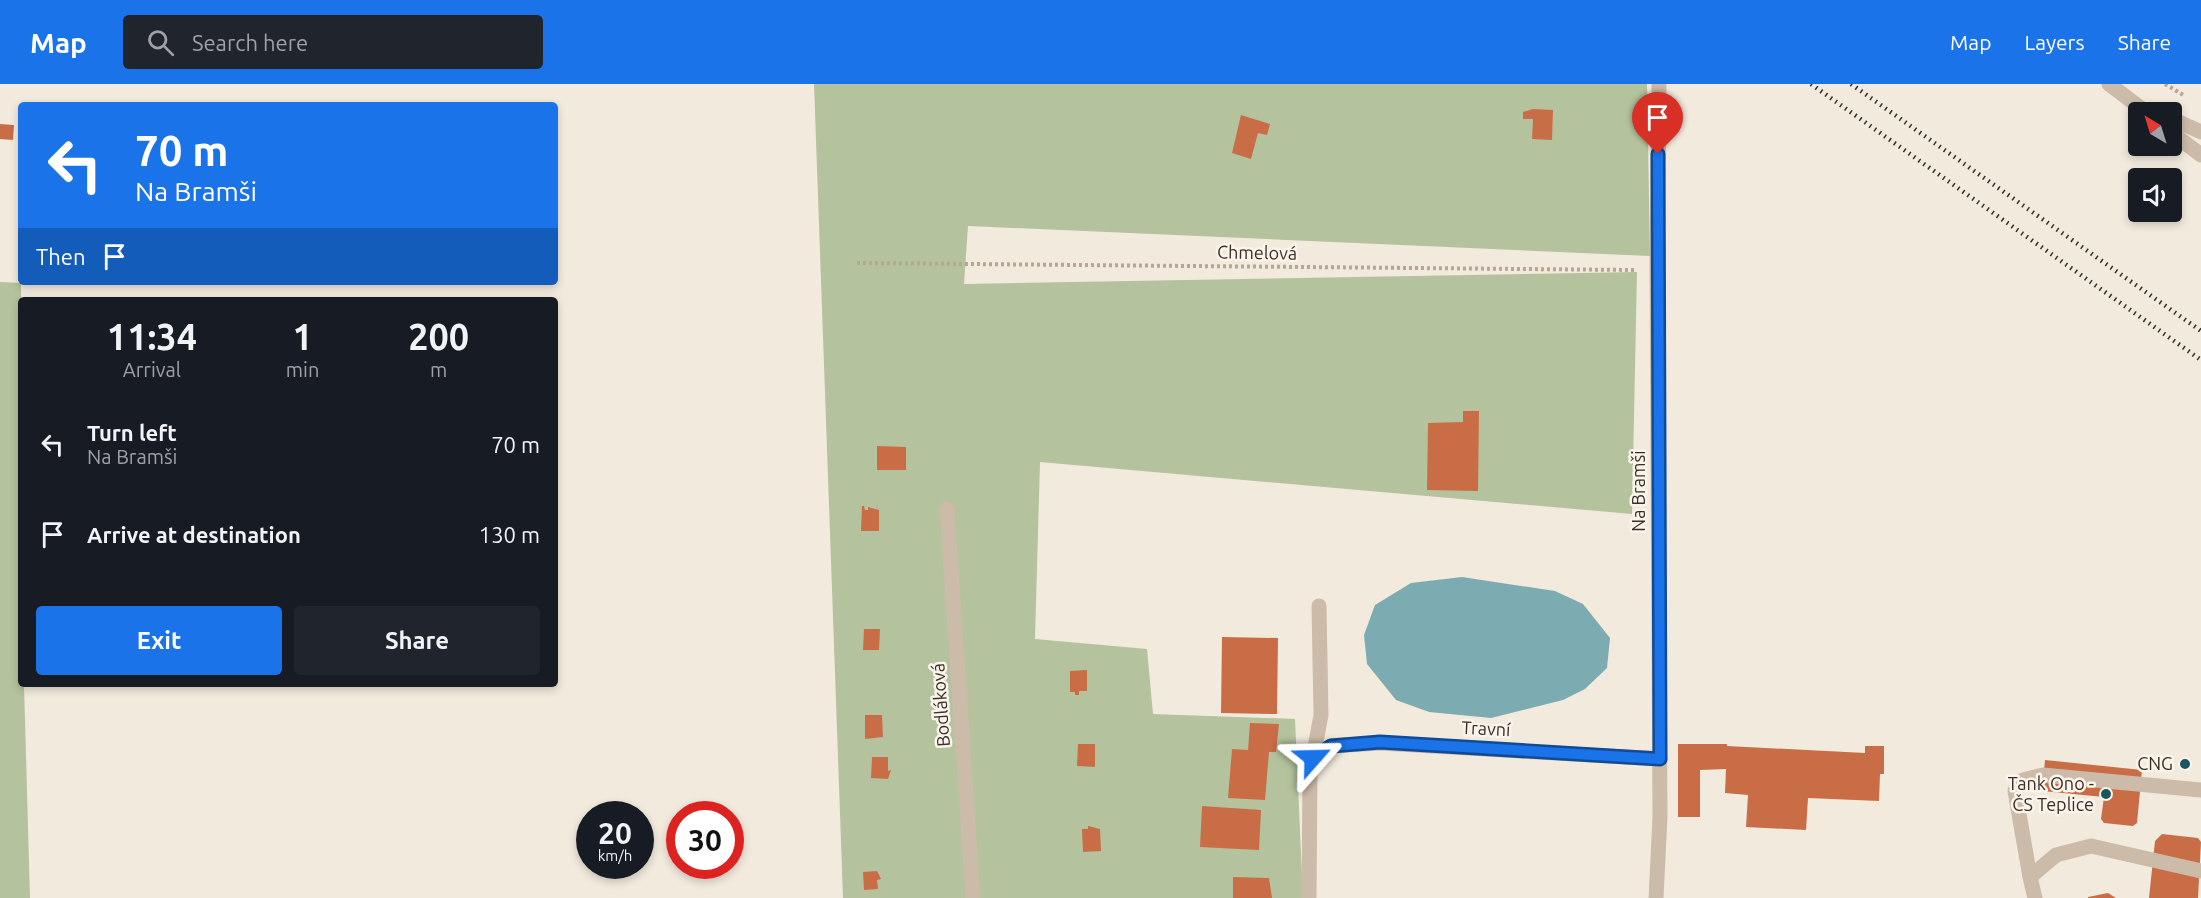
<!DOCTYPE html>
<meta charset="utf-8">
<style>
body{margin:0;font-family:Ubuntu,sans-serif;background:#20242c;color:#f1f3f6;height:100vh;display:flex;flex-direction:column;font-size:22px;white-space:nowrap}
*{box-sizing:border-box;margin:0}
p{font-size:20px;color:#9ea1a6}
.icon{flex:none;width:33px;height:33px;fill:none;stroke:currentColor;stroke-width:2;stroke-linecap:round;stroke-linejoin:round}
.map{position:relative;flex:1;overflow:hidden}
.side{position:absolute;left:18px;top:213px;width:540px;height:390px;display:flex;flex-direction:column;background:#171b24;border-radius:6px;box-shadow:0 3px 9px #0003}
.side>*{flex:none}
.banner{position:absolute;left:18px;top:18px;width:540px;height:183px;border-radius:6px;box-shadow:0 3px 9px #0003;background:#1a73e8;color:#fff;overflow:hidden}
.needle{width:39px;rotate:322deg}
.controls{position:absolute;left:2128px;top:18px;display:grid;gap:12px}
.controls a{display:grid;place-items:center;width:54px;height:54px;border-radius:6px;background:#171b24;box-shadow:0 3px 9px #0003;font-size:30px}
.speed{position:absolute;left:576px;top:717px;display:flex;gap:12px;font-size:30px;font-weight:700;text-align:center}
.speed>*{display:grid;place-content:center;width:78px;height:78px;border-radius:50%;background:#171b24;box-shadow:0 3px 9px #0003;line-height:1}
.speed small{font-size:15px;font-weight:400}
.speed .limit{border:9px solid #d22;background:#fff;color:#111}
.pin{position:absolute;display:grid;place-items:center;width:51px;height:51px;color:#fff;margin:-62px -26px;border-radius:50% 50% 50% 0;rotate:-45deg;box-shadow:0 0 6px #0007}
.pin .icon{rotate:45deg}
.me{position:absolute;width:66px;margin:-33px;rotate:65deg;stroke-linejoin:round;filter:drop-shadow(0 0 4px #0008)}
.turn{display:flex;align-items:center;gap:21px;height:126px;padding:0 18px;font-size:27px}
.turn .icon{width:78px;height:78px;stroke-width:2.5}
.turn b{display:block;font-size:42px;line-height:51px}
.then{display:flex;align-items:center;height:57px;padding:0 18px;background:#0003;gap:12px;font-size:22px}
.eta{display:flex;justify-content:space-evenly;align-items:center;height:102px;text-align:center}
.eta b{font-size:36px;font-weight:700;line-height:42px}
.action{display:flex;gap:12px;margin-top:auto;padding:12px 18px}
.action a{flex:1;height:69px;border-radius:6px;background:#1a73e8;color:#fff;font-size:24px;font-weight:700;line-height:69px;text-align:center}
.action a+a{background:#20242c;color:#f1f3f6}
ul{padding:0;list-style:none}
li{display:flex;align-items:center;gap:18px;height:90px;padding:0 18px}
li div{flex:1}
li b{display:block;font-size:22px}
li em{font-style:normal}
header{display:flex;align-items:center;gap:36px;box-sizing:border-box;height:84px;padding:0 30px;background:#1a73e8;color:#fff}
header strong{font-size:28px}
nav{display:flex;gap:33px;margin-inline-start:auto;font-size:21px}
.search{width:420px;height:54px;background:#20242c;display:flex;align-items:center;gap:15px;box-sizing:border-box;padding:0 21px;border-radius:6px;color:#9ea1a6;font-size:22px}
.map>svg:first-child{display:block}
</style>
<header>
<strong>Map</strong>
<div class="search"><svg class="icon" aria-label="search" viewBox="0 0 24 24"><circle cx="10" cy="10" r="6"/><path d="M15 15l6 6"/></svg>Search here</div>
<nav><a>Map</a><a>Layers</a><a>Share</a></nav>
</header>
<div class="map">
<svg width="2201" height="814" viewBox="0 0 2201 814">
<rect width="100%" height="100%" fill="#f3eade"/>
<!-- green -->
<g fill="#b4c39d">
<polygon points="814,0 1647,0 1650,172 968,142 964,200 1637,188 1632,430 1040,378 1035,555 1147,565 1153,630 1295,635 1303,814 843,814"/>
<polygon points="0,198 21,199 21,600 24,600 30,814 0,814"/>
</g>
<!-- water -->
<polygon fill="#7cacb1" points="1462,493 1555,507 1583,520 1610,554 1607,584 1585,605 1563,616 1491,634 1429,628 1396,616 1367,580 1364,551 1375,521 1411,499"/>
<!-- building -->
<g fill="#c96d47">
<polygon points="1533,25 1553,26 1552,56 1532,55 1533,35 1523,35 1523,28"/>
<polygon points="1241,31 1270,40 1267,51 1258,49 1251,75 1232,69"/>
<polygon points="0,40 14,41 13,56 0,55"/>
<polygon points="1463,327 1479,327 1478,407 1427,406 1428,339 1463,338"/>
<polygon points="877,362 906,363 906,386 877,386"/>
<polygon points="862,422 864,422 865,426 868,426 868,423 879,426 879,447 861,447"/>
<polygon points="864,545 880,545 879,566 863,566"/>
<polygon points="1222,553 1278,554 1277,630 1221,629"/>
<polygon points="1087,586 1087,607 1079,607 1079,611 1075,611 1075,608 1070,608 1070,587"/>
<polygon points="865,631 882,631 883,653 865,655"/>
<polygon points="1250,639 1279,640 1276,668 1269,668 1265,716 1228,714 1232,665 1248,666"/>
<polygon points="1078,660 1095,660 1095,683 1077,682"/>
<polygon points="1678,660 1727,660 1727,662 1865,669 1865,662 1884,662 1884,690 1880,690 1879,717 1808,714 1806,746 1746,743 1748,711 1725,709 1726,685 1700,686 1700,733 1678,733"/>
<polygon points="872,673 888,673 888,687 891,686 888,695 871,694"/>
<polygon points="2045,676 2142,686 2137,739 2133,742 2104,739 2101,735 2104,713 2042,707"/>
<polygon points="1202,722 1261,726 1259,766 1200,763"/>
<polygon points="1088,742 1100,745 1101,767 1083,768 1082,745 1088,745"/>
<polygon points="2162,750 2198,754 2201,758 2198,814 2149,814 2155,757"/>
<polygon points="877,787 881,795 877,796 878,805 864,806 863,788"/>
<polygon points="1233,793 1269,794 1272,814 1233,814"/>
<polygon points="2108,809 2116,814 2088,814 2088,813"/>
</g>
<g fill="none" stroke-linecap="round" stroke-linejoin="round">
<!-- path -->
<g stroke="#b8a593" stroke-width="4" stroke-dasharray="3 3" stroke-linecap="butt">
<polyline points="2165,0 2185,12"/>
<polyline points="857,179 1635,186"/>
</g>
<!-- lane -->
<g stroke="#ccbba9" stroke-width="15">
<polyline points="947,425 973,814"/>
<polyline points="2030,793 2015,707 2023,696 2043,691 2201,706"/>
<polyline points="2035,814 2030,793 2056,771 2091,762 2201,787"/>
</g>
<!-- street -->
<g stroke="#ccbba9" stroke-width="15">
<polyline points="2109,0 2146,28"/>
<polyline points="2172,35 2201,48"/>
<polyline points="2172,49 2201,71"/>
<polyline points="1313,674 1321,631 1319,522"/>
<polyline points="1309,814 1310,690 1313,674 1331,662 1380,659 1660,675"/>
<polyline points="1656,814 1660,733 1657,187 1659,0"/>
</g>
<!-- rail -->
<g stroke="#392f29" stroke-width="4.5" stroke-dasharray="1.5 4.5" stroke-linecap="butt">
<polyline points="1811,0 2201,276"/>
<polyline points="1851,0 2201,247"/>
</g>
</g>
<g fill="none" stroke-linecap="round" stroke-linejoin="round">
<defs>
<polyline id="route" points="1313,674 1331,662 1380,658 1660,675 1658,70"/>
</defs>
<!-- route casing -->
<use href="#route" stroke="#114b97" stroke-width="15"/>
<!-- route -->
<use href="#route" stroke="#1a73e8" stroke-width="10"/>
</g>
<!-- markers -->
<g fill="#1d555c" stroke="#faf4eb" stroke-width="2">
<circle cx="2185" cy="680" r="6"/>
<circle cx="2106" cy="710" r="6"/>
</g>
<g text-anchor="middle" stroke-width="5" stroke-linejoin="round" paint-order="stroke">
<!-- street labels -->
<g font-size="18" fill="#392f29" stroke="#faf4eb">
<text transform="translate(1257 169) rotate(1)" y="6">Chmelová</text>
<text transform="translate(1639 407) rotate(-90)" y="6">Na Bramši</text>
<text transform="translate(941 621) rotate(-94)" y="6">Bodláková</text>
<text transform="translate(1486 645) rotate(3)" y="6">Travní</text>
</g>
<!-- poi labels -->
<g font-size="18" fill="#392f29" stroke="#faf4eb" text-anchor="end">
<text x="2173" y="686">CNG</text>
<text x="2094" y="706">Tank Ono -<tspan x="2094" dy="21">ČS Teplice</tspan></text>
</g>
</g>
</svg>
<div class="controls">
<a><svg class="needle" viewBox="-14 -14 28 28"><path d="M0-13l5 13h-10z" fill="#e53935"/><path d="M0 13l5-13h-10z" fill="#9ea1a6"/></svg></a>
<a><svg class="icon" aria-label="sound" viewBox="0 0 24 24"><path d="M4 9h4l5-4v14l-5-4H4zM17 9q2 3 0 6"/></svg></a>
</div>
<div class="speed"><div>20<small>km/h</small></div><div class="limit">30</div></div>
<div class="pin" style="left:1658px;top:70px;background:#d93025"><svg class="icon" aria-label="arrive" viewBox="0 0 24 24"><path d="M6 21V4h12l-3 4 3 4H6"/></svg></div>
<svg class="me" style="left:1313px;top:674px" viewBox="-20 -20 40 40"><path d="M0-17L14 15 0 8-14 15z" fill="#1a73e8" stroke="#fff" stroke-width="4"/></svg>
<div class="banner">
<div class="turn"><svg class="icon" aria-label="left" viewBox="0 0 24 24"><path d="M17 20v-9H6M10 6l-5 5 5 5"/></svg><div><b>70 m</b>Na Bramši</div></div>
<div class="then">Then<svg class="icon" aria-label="arrive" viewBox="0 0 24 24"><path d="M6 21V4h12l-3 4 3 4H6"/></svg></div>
</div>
<section class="side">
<div class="eta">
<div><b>11:34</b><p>Arrival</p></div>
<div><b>1</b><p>min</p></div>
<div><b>200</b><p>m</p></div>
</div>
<ul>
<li><svg class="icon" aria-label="left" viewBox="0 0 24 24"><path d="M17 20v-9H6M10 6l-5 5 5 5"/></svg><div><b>Turn left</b><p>Na Bramši</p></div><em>70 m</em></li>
<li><svg class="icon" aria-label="arrive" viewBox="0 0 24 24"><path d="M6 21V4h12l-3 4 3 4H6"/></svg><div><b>Arrive at destination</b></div><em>130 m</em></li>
</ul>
<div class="action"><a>Exit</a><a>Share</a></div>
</section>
</div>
